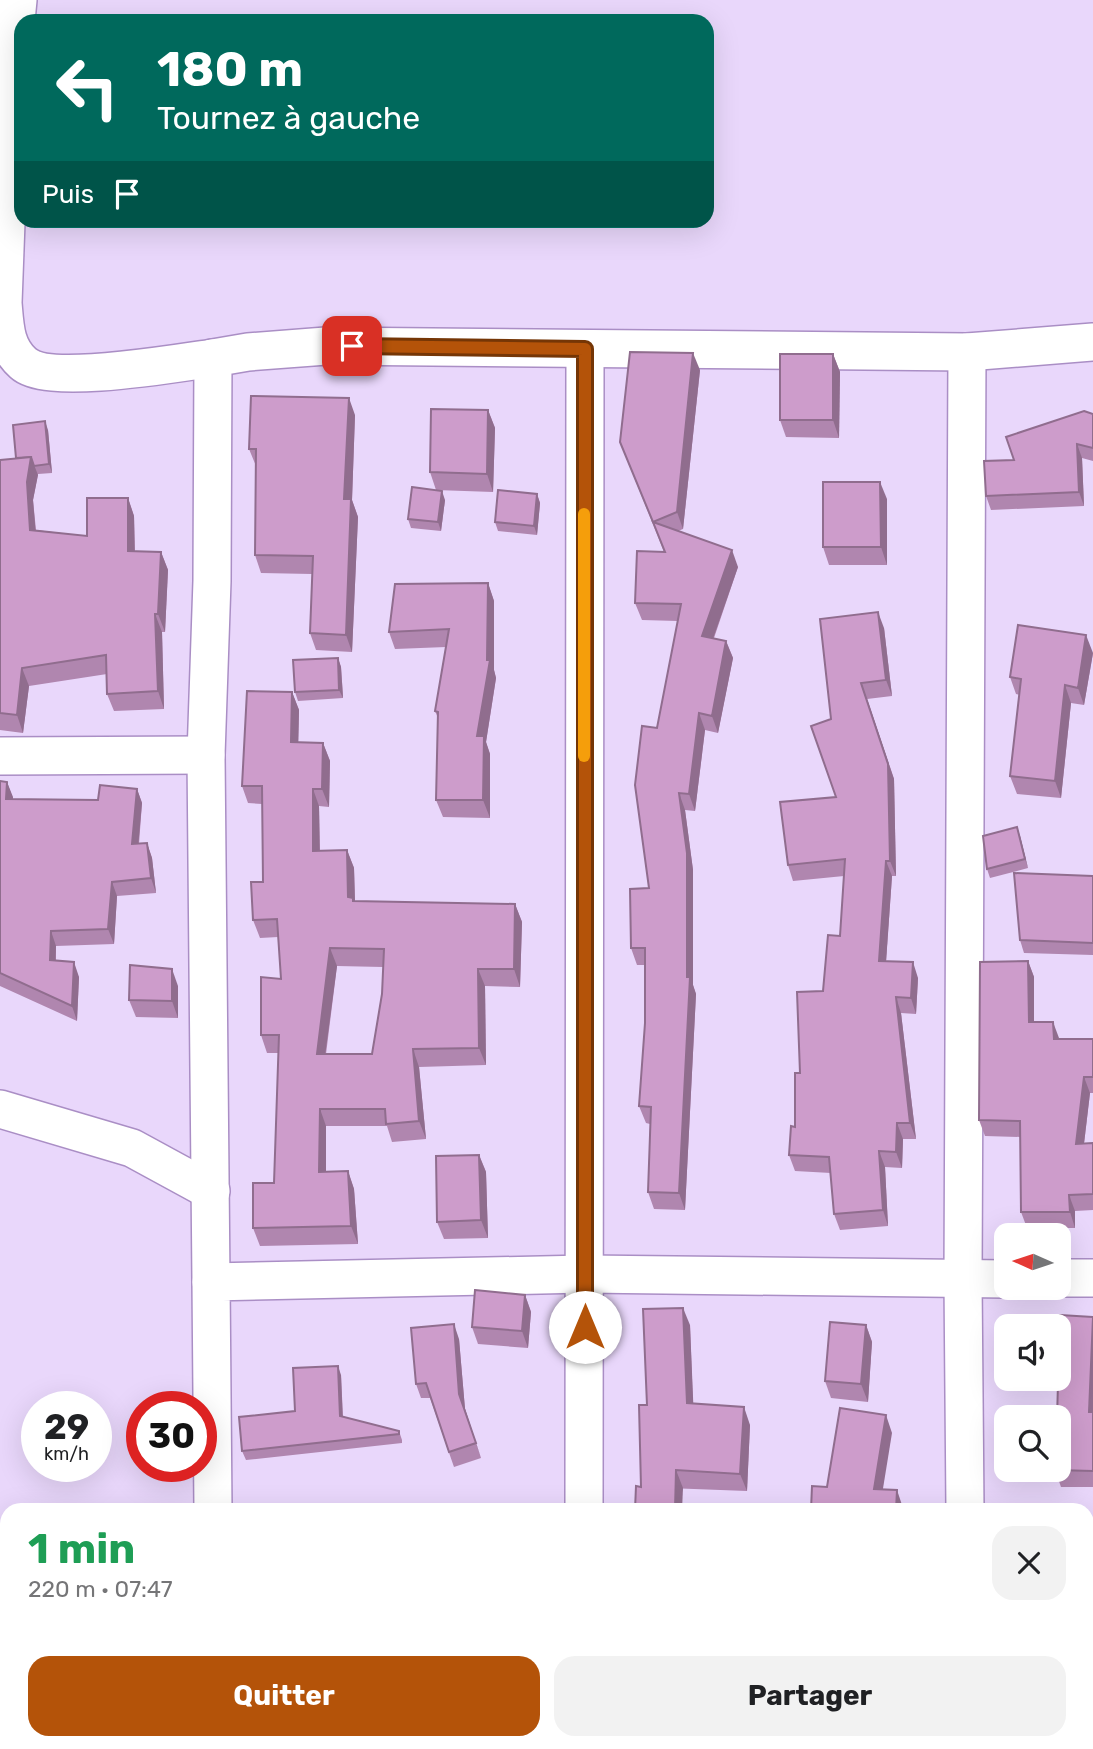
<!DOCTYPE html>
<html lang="fr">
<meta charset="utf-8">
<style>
body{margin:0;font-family:Rubik,sans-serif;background:#f2f2f2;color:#202124;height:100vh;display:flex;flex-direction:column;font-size:26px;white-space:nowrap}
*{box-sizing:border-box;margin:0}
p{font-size:23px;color:#757577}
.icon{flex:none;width:38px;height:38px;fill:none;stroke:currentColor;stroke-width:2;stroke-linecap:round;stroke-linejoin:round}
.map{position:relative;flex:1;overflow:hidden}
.side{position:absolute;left:0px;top:1503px;width:1094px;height:247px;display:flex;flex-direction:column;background:#fff;border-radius:21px 21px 0 0;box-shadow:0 7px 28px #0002}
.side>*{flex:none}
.hud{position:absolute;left:14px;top:14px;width:700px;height:214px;border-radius:21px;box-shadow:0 7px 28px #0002;background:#00695c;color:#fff;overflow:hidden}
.needle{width:46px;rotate:273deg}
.buttons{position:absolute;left:994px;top:1223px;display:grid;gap:14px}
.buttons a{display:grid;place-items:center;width:77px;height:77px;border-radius:14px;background:#fff;box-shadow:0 7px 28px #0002;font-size:35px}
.speed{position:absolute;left:21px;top:1391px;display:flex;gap:14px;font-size:35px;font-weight:700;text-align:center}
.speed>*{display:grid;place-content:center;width:91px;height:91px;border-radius:50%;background:#fff;box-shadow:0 7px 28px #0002;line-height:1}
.speed small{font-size:18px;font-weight:400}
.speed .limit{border:10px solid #d22;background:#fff;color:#111}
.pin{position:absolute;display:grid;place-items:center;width:60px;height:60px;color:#fff;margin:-30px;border-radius:14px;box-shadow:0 4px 10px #0006}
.me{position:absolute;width:77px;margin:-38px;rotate:0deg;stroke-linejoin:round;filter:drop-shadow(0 0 5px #0008)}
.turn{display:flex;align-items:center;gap:24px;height:147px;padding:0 28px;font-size:32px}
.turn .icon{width:91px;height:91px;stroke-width:2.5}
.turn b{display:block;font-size:49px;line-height:60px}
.then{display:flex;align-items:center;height:66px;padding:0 28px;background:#0003;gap:14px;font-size:26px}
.round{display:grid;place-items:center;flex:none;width:74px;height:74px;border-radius:21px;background:#f2f2f2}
.headline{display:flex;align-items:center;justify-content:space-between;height:119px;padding:0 28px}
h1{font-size:42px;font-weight:700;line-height:52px;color:#1e9e55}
.button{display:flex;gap:14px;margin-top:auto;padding:14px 28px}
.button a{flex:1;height:80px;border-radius:21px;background:#b45309;color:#fff;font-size:28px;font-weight:700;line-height:80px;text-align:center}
.button a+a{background:#f2f2f2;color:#202124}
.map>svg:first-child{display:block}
</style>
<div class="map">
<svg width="1093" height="1749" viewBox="0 0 1093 1749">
<rect width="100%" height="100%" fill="#e9d7fb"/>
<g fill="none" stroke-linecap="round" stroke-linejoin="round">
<defs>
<g id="minor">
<path d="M18,0L12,61L3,303C5,326 5,347 23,363C48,386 177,363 213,358"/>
<polyline points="0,756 206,755"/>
<polyline points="0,1109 132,1148 211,1191"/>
<polyline points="1059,1278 1093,1278"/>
<polyline points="211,1282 206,755 212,581 213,358 248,352 326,346 967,352 1093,342"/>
<polyline points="213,1510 211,1282 585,1274 1006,1279"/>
<polyline points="584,1510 585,349"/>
<polyline points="965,1510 963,1280 967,352"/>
<polyline points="214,1743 214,1749"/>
<polyline points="968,1743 968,1749"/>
<polyline points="583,1749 583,1743"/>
</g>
</defs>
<!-- minor casing -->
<use href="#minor" stroke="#aa8ec5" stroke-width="40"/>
<!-- minor -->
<use href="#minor" stroke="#fff" stroke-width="37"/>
</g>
<!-- wall -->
<g fill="#b086af" fill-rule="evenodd">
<polygon points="833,354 840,372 839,438 786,437 780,420"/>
<polygon points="700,370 683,529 678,531 738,567 714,638 726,641 733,658 718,733 705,730 695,811 685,810 693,870 693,985 696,994 685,1210 654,1209 648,1192 650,1124 646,1123 639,1106 645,1023 645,965 637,965 631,948 649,888 657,728 678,621 642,620 635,603 664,552 620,442"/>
<polygon points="488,410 495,428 493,492 436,490 430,472"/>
<polygon points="1093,414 1093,461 1082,458 1084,506 991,510 986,496 1014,460"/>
<polygon points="355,415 352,500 358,517 352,652 316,650 310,633 312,574 261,573 255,555 256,466 249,449"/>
<polygon points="48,430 52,473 38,474 33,500 36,530 87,536 128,498 134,516 135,551 161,552 168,570 165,632 162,632 164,709 114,711 107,694 107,674 29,686 23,733 0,730 0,460 16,458"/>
<polygon points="537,494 540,503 537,535 498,531 495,522"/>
<polygon points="887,499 887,565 829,565 823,547"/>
<polygon points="445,500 441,531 411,528 408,519"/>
<polygon points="488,583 494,601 494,670 496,678 486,742 490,754 490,818 443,817 436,800 438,718 435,711 446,647 395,649 389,632"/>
<polygon points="884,628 892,696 867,699 894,779 896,876 892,876 886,961 918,978 916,1014 901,1013 916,1139 903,1139 902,1168 885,1167 888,1226 840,1230 834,1214 831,1173 795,1171 789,1155 795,1127 800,1073 823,991 840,936 844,876 793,881 788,865 836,797 831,719"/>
<polygon points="1093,653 1084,705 1071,703 1061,798 1017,794 1010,776 1020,695 1016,694 1010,677"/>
<polygon points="338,658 341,667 343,698 298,701 295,692"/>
<path d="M292,692L299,710L298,742L323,743L330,761L329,807L319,806L320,851L347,850L354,868L355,901L515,904L522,922L520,987L485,986L486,1065L419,1067L426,1139L392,1142L387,1126H326V1172L348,1171L354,1189L358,1244L260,1246L253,1228L274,1183L279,1053H267L261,1035L281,979L278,937L260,938L253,920L263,882L262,804L248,803L242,786ZM337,966L383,967L382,994L372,1054H326Z"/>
<polygon points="0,781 7,782 13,799 98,800 137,789 142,803 139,844 147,843 152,858 156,893 117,896 114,944 56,946 56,960 79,977 77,1021 0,986"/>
<polygon points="1020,836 1028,868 990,878 987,869"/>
<polygon points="1093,876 1093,955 1024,953 1020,940"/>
<polygon points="1028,961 1034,977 1034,1022 1059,1039 1093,1039 1093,1093 1090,1093 1084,1144 1093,1143 1093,1210 1075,1211 1075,1228 1027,1228 1021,1212 1021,1137 985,1136 979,1120"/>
<polygon points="178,986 178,1018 136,1017 129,1000"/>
<polygon points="479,1155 486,1172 488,1238 444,1239 437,1222"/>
<polygon points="525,1295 531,1312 528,1348 478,1344 472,1327"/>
<polygon points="1093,1317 1093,1487 1061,1487 1055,1470"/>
<polygon points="690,1325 693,1404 750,1425 747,1491 641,1487 647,1405"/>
<polygon points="866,1325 872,1342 868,1402 831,1398 825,1381"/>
<polygon points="459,1339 465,1409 481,1458 454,1467 430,1398 421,1398 416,1384"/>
<polygon points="341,1375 343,1417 399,1431 402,1440 402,1443 246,1460 242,1451"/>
<rect x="1087" y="1580" width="6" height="56"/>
<polygon points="810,1743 864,1743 865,1749 812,1749"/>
</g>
<!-- shaded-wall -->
<g fill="#906d8e">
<polygon points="693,353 700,370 683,529 677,512"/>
<polygon points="833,354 840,372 839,438 833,420"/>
<polygon points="349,398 355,415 352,500 358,517 352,652 346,635 344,499"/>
<polygon points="488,410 495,428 493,492 487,474"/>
<polygon points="45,421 48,430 52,473 49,464"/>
<polygon points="1077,444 1082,458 1084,506 1079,492"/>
<polygon points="31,457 38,475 33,500 37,548 30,530 27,482"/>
<polygon points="880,482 887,499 887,565 881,547"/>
<polygon points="442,491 445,500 441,531 438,522"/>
<polygon points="537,494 540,503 537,535 534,526"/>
<polygon points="128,498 134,516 135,569 128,551"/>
<polygon points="732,550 738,567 708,653 702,636"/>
<polygon points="161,552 168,570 165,632 158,614"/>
<polygon points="488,583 494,601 494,670 496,678 486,742 490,754 490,818 483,800 477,736 487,660"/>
<polygon points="878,612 884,628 892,696 886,680"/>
<polygon points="155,614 162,632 164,709 158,691"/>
<polygon points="1086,635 1093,653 1084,705 1078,688"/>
<polygon points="726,641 733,658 718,733 712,716"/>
<polygon points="338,658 341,667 343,698 339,690"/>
<polygon points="22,668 29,686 23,733 17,715"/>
<polygon points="1065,685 1071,703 1061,798 1055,781"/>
<polygon points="292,692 299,710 298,760 291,742"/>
<polygon points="867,699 894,779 896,876 890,861"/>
<polygon points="699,713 705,730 695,811 689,794"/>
<polygon points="323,743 330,761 329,807 322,789"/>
<polygon points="7,782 13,797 12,813 6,799"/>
<polygon points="137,789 142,803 137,859 132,844"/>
<polygon points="313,789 319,806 320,869 313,851"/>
<polygon points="679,793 685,810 693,870 693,985 696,994 685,1210 679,1193 687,977"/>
<polygon points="1017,827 1020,836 1028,868 1025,859"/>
<polygon points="147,843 152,858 156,893 151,878"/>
<polygon points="347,850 354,868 355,903 348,897"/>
<polygon points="886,861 892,876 885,977 879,961"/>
<polygon points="112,882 117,896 114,944 108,929"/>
<polygon points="515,904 522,922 520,987 514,969"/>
<polygon points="51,931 56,946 55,974 50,960"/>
<polygon points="330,948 337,966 323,1071 317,1054"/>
<polygon points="1028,961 1034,977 1034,1038 1029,1022"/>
<polygon points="74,962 79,977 77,1021 72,1006"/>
<polygon points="913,962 918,978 916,1014 911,998"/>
<polygon points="172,969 178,986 178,1018 172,1001"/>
<polygon points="478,969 485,986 486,1065 479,1048"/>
<polygon points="896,997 901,1013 916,1139 910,1123"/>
<polygon points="1053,1022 1059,1038 1059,1055 1054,1039"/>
<polygon points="413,1049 419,1067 426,1139 419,1121"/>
<polygon points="1084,1077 1090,1093 1082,1160 1076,1144"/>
<polygon points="320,1109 326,1126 326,1190 319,1172"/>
<polygon points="897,1123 903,1139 902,1168 896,1152"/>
<polygon points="879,1151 885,1167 888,1226 883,1210"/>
<polygon points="479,1155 486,1172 488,1238 481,1220"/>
<polygon points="348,1171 354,1189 358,1244 351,1226"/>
<polygon points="1069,1195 1075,1211 1075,1228 1070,1212"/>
<polygon points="525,1295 531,1312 528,1348 522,1331"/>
<polygon points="683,1308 690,1325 694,1421 687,1403"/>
<polygon points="454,1324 459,1339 465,1409 481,1458 459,1394"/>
<polygon points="866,1325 872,1342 868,1402 861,1384"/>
<polygon points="1093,1330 1093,1424 1089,1412"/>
<polygon points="338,1366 341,1375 343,1425 340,1416"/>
<polygon points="744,1407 750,1425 747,1491 740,1474"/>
<polygon points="886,1415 892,1433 880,1507 874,1489"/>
<polygon points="676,1470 683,1488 682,1510 675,1510"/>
<polygon points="897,1490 903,1508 903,1510 896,1510"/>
<polygon points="860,1743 864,1743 865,1749 862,1749"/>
</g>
<!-- building -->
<g fill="#cd9ccb" stroke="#906d8e" stroke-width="2" fill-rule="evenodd">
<polygon points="630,352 693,353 677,512 653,522 620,442"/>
<rect x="780" y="354" width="53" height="66"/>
<polygon points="251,396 349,398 344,499 351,499 346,635 310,633 313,556 255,555 256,449 249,449"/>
<polygon points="431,409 488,410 487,474 430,472"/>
<polygon points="1084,411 1093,414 1093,448 1077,444 1079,492 986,496 984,461 1014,460 1006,437"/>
<polygon points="45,421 49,464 34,466 31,457 16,458 13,425"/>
<polygon points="31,457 27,482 30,530 87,536 87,498 128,498 128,551 161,552 158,614 155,614 158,691 107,694 106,655 22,668 17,715 0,713 0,460"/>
<polygon points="823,482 880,482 881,547 823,547"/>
<polygon points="412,487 442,491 438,522 408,519"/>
<polygon points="498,490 537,494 534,526 495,522"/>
<polygon points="653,522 732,550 702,636 726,641 712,716 699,713 689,794 679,793 687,853 687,977 690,977 679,1193 648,1192 651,1107 639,1106 645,1023 645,948 631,948 630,889 649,888 635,785 642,726 657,728 681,604 635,603 637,551 665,552"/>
<polygon points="488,583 487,660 490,660 477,736 484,736 483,800 436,800 438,712 435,711 449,629 389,632 395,584"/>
<polygon points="878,612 886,680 861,683 888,764 890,861 886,861 879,961 913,962 911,998 896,997 910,1123 897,1123 896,1152 879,1151 883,1210 834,1214 829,1157 789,1155 791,1126 795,1127 795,1073 800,1073 797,992 823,991 828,935 840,936 845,859 788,865 780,802 836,797 811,726 831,719 820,619"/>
<polygon points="1018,625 1086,635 1078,688 1065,685 1055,781 1010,776 1021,679 1010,677"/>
<polygon points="338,658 339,690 295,692 293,660"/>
<path d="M247,691L292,692L291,742L323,743L322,789H313V851L347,850L348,897L353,898V901L515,904L514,969H478L479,1048L413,1049L419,1121L386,1124L385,1109H320L319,1172L348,1171L351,1226L253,1228V1183H274L279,1035H261V977L281,979L277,919L253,920L251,882H263L262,786H242ZM330,948L384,949L382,994L372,1054H317Z"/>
<polygon points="0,781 7,782 6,799 98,800 100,785 137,789 132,844 147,843 151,878 112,882 108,929 51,931 50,960 74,962 72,1006 0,973"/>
<polygon points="1017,827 1025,859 987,869 983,836"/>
<polygon points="1014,873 1093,876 1093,943 1020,940"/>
<polygon points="1028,961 1029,1022 1053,1022 1054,1039 1093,1039 1093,1077 1084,1077 1076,1144 1093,1143 1093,1194 1069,1195 1070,1212 1021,1212 1020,1121 979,1120 980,962"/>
<polygon points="130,965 172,969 172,1001 129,1000"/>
<polygon points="479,1155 481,1220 437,1222 436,1156"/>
<polygon points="475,1290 525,1295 522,1331 472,1327"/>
<polygon points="683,1308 687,1403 744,1407 740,1474 676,1470 675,1510 635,1510 636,1486 641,1487 639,1405 647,1405 643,1309"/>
<polygon points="1060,1315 1093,1317 1089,1412 1093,1412 1093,1471 1055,1470 1059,1470 1059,1418 1057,1418"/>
<polygon points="830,1322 866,1325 861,1384 825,1381"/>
<polygon points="454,1324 459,1394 476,1443 449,1452 426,1383 416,1384 411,1328"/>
<polygon points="338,1366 340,1416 399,1431 399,1434 242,1451 239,1417 295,1411 293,1368"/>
<polygon points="840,1408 886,1415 874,1489 897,1490 896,1510 811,1510 812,1486 827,1487"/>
<rect x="1087" y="1580" width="6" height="41"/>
<polygon points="455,1743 514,1743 513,1749 454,1749"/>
<polygon points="810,1743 860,1743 861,1745 810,1744"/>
</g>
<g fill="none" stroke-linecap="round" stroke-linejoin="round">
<defs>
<polyline id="route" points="352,346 585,349 585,1327"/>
</defs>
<!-- route casing -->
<use href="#route" stroke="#753606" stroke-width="18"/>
<!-- route -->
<use href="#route" stroke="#b45309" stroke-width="12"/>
<!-- slow -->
<polyline stroke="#f59e0b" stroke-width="12" points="584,756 584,514"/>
</g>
</svg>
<div class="buttons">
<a><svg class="needle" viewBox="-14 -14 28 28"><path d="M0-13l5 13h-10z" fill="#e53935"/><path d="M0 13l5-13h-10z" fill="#757577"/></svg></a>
<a><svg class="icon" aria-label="sound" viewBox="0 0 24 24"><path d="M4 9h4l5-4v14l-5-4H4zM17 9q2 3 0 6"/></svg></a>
<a><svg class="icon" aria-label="search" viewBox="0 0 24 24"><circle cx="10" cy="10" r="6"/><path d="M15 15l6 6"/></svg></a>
</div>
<div class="speed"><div>29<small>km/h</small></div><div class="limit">30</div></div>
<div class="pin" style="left:352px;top:346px;background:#d93025"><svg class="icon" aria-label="arrive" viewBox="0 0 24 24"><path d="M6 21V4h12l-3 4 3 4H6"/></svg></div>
<svg class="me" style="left:585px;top:1327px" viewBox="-20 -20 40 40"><circle r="19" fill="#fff"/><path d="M0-13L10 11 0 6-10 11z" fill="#b45309"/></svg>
<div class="hud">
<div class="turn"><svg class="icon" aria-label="left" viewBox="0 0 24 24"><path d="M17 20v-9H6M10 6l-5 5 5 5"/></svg><div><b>180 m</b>Tournez à gauche</div></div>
<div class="then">Puis<svg class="icon" aria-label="arrive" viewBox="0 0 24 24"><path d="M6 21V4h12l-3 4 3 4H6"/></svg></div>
</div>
<section class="side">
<div class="headline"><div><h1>1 min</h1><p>220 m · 07:47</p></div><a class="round"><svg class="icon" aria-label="close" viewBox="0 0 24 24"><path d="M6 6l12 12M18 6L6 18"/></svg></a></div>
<div class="button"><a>Quitter</a><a>Partager</a></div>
</section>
</div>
